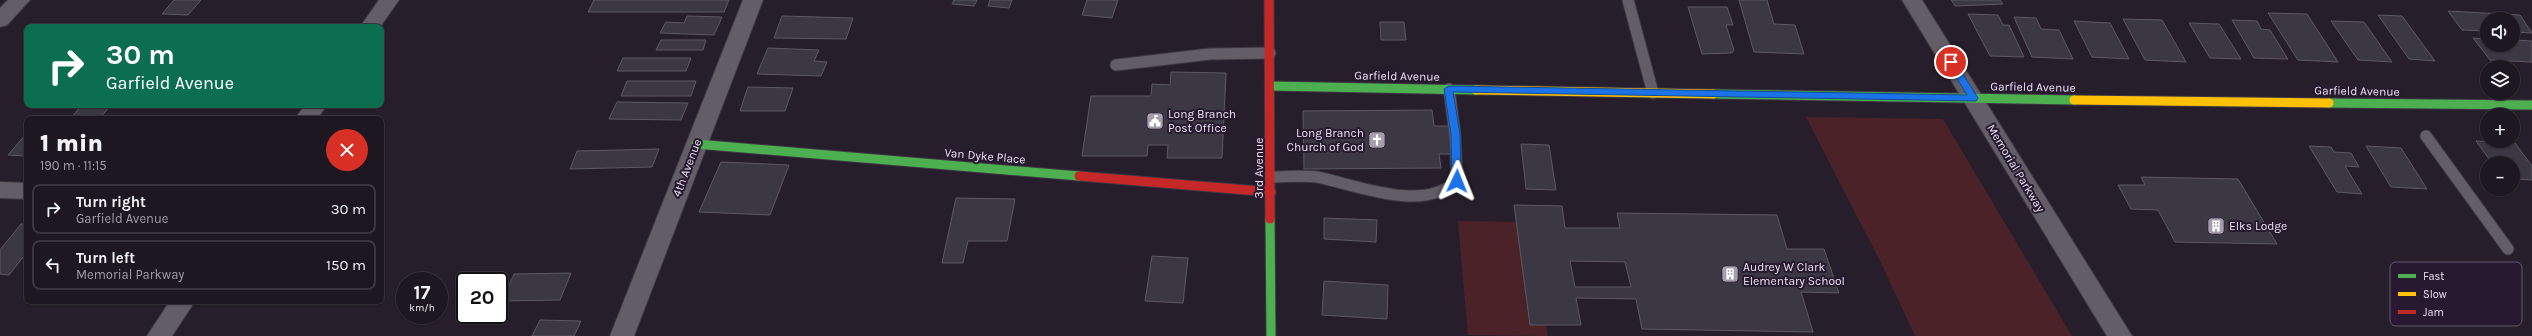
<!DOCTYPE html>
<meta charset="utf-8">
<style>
body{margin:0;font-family:Karla,sans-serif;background:#252029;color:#f1f3f6;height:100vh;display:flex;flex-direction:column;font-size:15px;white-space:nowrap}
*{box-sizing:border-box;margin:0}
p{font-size:13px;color:#a09fa5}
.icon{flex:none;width:22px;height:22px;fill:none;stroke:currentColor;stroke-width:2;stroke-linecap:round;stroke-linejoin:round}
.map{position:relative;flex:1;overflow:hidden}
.sheet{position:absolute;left:24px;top:116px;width:360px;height:188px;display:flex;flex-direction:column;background:#1c1720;border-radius:8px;box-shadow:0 1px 3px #0004,0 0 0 1px #3a363e}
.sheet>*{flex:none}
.banner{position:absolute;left:24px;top:24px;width:360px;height:84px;border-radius:8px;box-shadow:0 1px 3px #0004,0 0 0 1px #3a363e;background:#0b6e4f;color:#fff;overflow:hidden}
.tools{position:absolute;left:2480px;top:12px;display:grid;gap:8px}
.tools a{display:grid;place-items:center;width:40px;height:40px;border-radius:50%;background:#1c1720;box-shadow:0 1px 3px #0004,0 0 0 1px #3a363e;font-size:20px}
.speed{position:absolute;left:396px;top:272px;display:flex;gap:8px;font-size:20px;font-weight:700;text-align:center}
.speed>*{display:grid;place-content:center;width:52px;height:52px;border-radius:50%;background:#1c1720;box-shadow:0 1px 3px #0004,0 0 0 1px #3a363e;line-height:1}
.speed small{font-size:10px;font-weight:400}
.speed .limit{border:2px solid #111;border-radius:6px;background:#fff;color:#111}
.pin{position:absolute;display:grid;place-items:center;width:34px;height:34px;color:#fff;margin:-17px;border:2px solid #fff;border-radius:50%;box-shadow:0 1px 4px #0007}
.me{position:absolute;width:44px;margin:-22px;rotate:2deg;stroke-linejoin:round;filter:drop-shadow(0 0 3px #0008)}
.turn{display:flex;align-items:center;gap:14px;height:84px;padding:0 16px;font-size:18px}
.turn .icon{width:52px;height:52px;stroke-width:2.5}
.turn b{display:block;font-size:28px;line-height:34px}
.round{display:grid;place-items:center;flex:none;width:42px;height:42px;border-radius:21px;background:#252029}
.headline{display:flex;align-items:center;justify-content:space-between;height:68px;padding:0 16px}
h1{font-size:24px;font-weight:800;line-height:30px}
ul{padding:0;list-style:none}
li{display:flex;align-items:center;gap:12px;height:50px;margin:0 8px 6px;padding:0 8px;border:2px solid #3a363e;border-radius:8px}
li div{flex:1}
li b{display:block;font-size:15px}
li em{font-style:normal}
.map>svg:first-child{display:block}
</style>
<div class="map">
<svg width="2532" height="336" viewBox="0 0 2532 336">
<rect width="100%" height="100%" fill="#261f2b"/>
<!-- green -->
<g fill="#4b2228">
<polygon points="1806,117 1943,119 2072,336 1915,336 1882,265"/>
<polygon points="1458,221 1517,222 1530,325 1546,325 1548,336 1468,335"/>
</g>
<!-- building -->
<g fill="#3b3843" stroke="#5b5964" fill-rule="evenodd">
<polygon points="174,0 201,0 188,15 162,14"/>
<polygon points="594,0 729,0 724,12 588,12"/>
<polygon points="954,0 977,0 974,6 952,4"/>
<polygon points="990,0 1012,0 1009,8 988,6"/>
<polygon points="1087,0 1118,0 1112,18 1082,15"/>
<polygon points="1739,0 1767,0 1774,24 1795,25 1804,54 1754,52"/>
<polygon points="1951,0 2000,0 2003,4 1955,6"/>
<polygon points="1688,7 1727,7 1733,25 1726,25 1734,50 1732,53 1702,54"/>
<polygon points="2448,11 2520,15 2532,33 2513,32 2513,19 2487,19 2487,31 2462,30"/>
<polygon points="2268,13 2307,14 2338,62 2298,60"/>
<polygon points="1968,14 1998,15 2003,25 2009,25 2024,57 1990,56"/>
<polygon points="2378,15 2402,16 2435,61 2409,59"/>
<polygon points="687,16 722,17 714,35 660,33 666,22 684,23"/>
<polygon points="782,16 853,18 846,39 774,38"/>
<polygon points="2014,17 2036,18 2041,29 2059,30 2073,59 2032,57"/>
<polygon points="2123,19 2162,20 2186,62 2145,60"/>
<polygon points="2232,20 2257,21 2261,29 2270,30 2288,59 2254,58"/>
<polygon points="2074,21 2110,23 2129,59 2092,57"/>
<polygon points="2331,21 2364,22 2392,62 2358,60"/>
<polygon points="1380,22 1404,22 1406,40 1381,40"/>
<polygon points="2189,23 2219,24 2241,59 2210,58"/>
<polygon points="201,25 224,25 223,27 199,27"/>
<polygon points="2473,38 2487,39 2487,45 2513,45 2513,40 2532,41 2532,62 2490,60"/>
<polygon points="661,40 706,40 703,50 656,50"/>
<polygon points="768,48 819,50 814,61 827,62 821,76 757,74"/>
<polygon points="623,58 691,58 686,71 617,71"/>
<polygon points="1171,72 1226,73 1222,158 1167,158 1168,145 1148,145 1147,156 1082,156 1091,96 1151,96 1152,84 1170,85"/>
<polygon points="627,81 696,81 691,96 621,96"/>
<polygon points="748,87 793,88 785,111 740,111"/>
<polygon points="617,102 688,103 681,120 609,119"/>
<polygon points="82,105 111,105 99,119 70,119"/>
<polygon points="1432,110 1434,126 1448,126 1452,154 1439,154 1441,168 1304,169 1303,111"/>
<polygon points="27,133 27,156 8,155"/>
<polygon points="2476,141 2515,143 2532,166 2532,180 2513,179 2513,163 2492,163"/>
<polygon points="1521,144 1549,145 1556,190 1526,189"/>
<polygon points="2309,146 2331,147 2334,152 2351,153 2359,167 2345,166 2362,194 2337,192"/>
<polygon points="2366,146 2401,148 2427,189 2391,187"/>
<polygon points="659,149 652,167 570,169 577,151"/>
<polygon points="721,162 789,165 770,215 699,212"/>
<polygon points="2141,177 2238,179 2277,244 2175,242 2158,210 2131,209 2118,185 2145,185"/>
<polygon points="956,198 1015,199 1007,241 968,241 963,263 942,263"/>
<path d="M1514,205L1562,206L1565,228H1620L1617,213L1777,215L1787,249H1824L1839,293L1801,292L1813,332L1642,329L1636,299L1576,298L1581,325H1530ZM1570,261L1625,262L1631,287H1575Z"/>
<polygon points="1324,218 1377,220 1376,242 1324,239"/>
<polygon points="21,224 27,224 27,252 9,275 0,274 0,250"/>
<polygon points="1152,256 1188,258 1183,303 1145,301"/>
<polygon points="571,273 560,300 502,301 514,274"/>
<polygon points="1324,281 1388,285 1387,319 1322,315"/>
<polygon points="540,320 581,321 574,336 532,336"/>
</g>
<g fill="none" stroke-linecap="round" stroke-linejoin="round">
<defs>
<g id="lane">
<polyline points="1628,0 1653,93"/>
<polyline points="1116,65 1210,54 1270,53"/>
<polyline points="2426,136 2508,249"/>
<path d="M1271,177C1286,177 1303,175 1317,177C1357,185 1422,213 1457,181L1455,134L1449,89"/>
</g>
<g id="street">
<polygon points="8,0 30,0 7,25 0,27 0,8"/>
<polygon points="379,0 399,0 380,27 360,27"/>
<polygon points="743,0 763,0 634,336 610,336"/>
<polygon points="1902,0 1922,0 2132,336 2107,336"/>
<polygon points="305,105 327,105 317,119 295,119"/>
<polygon points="0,182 27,183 27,199 0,198"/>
<polygon points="170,301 195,301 172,336 147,336"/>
</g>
<g id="fast">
<polyline points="1270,86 1476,90"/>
<polyline points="1713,94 2074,100"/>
<polyline points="2329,103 2532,105"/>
<polyline points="696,144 1079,176"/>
<polyline points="1270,219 1271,336"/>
</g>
<g id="slow">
<polyline points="1476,90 1713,94"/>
<polyline points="2074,100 2329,103"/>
</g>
<g id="jam">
<polyline points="1269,0 1270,219"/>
<polyline points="1079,176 1271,192"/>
</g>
</defs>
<!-- lane casing -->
<use href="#lane" stroke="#3f3943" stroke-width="13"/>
<!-- street casing -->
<use href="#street" stroke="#3f3943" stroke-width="2"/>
<!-- fast casing -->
<use href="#fast" stroke="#3f3943" stroke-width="11"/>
<!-- slow casing -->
<use href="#slow" stroke="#3f3943" stroke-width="11"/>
<!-- jam casing -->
<use href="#jam" stroke="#3f3943" stroke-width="11"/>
<!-- lane -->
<use href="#lane" stroke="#625d66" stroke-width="11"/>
<!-- street -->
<use href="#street" fill="#625d66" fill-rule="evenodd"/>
<!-- fast -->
<use href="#fast" stroke="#4caf50" stroke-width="9"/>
<!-- slow -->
<use href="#slow" stroke="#ffc107" stroke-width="9"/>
<!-- jam -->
<use href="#jam" stroke="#c62828" stroke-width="9"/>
</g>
<!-- route -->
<polygon fill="#1a73e8" stroke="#114b97" points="1948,60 1954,60 1978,98 1976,101 1453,92 1460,134 1461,181 1457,185 1452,181 1451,134 1444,89 1449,86 1967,95 1947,62"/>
<!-- icons -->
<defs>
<symbol id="civic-square" viewBox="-11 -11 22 22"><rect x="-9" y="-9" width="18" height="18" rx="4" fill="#a59eac" stroke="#271a30"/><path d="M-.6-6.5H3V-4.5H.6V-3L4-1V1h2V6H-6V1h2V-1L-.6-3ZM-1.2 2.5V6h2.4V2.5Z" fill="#fff"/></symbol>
<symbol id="church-square" viewBox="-11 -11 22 22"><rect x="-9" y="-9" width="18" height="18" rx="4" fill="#a59eac" stroke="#271a30"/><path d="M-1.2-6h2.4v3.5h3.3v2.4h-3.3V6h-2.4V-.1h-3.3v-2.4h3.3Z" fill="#fff"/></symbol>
<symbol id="building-square" viewBox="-11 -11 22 22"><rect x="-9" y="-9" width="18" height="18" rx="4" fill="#a59eac" stroke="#271a30"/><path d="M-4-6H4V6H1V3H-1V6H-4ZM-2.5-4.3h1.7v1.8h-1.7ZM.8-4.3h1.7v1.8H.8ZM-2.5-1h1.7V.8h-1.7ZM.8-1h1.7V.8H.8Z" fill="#fff"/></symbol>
</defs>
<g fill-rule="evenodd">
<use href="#civic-square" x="1145" y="111" width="20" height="20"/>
<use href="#church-square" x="1367" y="130" width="20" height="20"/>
<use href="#building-square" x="2206" y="216" width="20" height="20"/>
<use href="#building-square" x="1720" y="264" width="20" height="20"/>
</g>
<g text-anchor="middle" stroke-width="4" stroke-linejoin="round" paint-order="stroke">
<!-- street labels -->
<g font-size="12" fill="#eae2f1" stroke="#271a30">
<text transform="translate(1397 76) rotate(1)" y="4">Garfield Avenue</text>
<text transform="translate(2033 87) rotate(1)" y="4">Garfield Avenue</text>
<text transform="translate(2357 91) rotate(1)" y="4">Garfield Avenue</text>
<text transform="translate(985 156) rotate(5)" y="4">Van Dyke Place</text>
<text transform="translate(687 168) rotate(-69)" y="4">4th Avenue</text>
<text transform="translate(1259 168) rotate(-90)" y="4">3rd Avenue</text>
<text transform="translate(2016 168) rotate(59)" y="4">Memorial Parkway</text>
</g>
<!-- poi labels -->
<g font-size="12" fill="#eae2f1" stroke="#271a30" text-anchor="start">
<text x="1168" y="118">Long Branch<tspan x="1168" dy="14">Post Office</tspan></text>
<text x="1364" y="137" text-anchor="end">Long Branch<tspan x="1364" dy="14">Church of God</tspan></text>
<text x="2229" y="230">Elks Lodge</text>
<text x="1743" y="271">Audrey W Clark<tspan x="1743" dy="14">Elementary School</tspan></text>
</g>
</g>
<!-- legend -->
<rect x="2390" y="262" width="132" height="64" rx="6" fill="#271a30" stroke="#62566a" stroke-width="1"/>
<rect x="2398" y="274" width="18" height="4" fill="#4caf50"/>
<rect x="2398" y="292" width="18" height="4" fill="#ffc107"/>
<rect x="2398" y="310" width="18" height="4" fill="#c62828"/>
<g font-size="11" fill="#eae2f1">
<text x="2423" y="280">Fast</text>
<text x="2423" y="298">Slow</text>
<text x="2423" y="316">Jam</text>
</g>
</svg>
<div class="tools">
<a><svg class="icon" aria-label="sound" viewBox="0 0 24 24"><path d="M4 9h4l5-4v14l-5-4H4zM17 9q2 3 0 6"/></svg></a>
<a><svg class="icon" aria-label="layers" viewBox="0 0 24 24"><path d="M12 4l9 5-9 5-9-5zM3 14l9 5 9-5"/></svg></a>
<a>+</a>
<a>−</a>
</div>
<div class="speed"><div>17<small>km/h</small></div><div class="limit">20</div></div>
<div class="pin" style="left:1951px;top:62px;background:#d93025"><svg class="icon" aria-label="arrive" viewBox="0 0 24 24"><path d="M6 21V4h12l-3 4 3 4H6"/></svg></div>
<svg class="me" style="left:1457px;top:181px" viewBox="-20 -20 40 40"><path d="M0-17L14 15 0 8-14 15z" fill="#1a73e8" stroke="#fff" stroke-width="4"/></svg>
<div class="banner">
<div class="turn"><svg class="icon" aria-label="right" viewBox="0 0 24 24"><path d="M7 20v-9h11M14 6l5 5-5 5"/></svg><div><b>30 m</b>Garfield Avenue</div></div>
</div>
<section class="sheet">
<div class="headline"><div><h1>1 min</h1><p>190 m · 11:15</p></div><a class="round" style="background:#d93025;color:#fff"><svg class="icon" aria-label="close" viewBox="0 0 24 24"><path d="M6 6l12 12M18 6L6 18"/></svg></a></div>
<ul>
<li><svg class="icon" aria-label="right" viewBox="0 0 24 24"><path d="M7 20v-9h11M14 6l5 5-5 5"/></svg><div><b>Turn right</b><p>Garfield Avenue</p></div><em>30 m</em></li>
<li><svg class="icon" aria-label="left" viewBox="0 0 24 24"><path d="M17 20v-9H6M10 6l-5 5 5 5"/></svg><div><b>Turn left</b><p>Memorial Parkway</p></div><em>150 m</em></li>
</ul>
</section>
</div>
